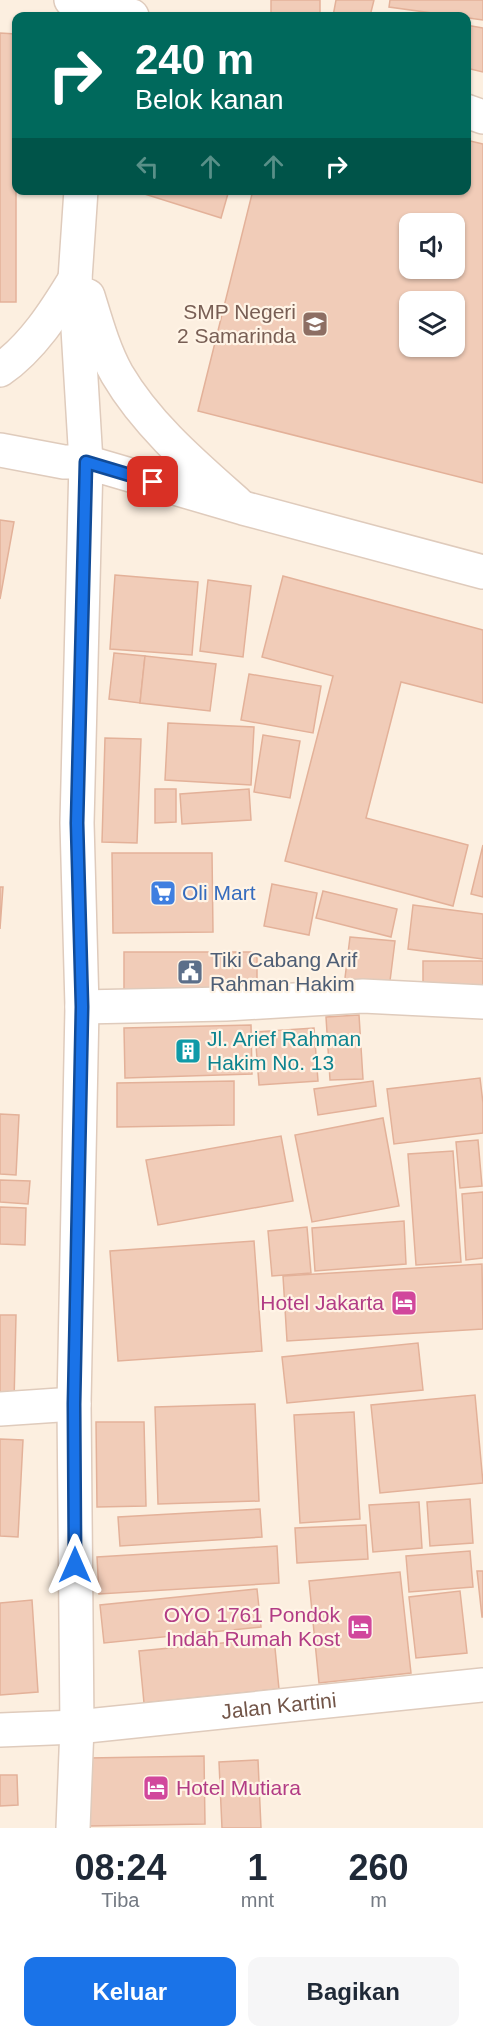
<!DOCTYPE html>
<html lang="id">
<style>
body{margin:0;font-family:Helvetica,sans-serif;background:#f6f6f7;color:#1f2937;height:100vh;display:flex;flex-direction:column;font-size:22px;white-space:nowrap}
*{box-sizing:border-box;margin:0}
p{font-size:20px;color:#747a83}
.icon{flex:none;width:33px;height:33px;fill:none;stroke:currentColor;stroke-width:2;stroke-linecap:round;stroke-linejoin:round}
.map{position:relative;height:1828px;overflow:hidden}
.sheet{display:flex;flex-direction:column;background:#fff;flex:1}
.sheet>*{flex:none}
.banner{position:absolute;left:12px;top:12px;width:459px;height:183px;border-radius:12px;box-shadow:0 2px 4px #0004;background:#00695c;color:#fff;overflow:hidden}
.tools{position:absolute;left:399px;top:213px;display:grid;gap:12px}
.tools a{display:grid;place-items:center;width:66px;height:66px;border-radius:12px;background:#fff;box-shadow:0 2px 4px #0004;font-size:30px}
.pin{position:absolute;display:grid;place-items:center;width:51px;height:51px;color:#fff;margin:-26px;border-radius:12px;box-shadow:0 3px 9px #0006}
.me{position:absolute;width:66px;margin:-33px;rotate:0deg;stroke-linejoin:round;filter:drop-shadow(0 0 4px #0008)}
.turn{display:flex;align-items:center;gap:21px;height:126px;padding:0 24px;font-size:27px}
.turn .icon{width:78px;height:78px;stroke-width:2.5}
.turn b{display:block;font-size:42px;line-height:51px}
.lanes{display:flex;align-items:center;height:57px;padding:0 24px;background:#0003;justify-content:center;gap:30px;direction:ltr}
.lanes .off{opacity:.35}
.eta{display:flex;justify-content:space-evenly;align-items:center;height:102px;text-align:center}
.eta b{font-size:36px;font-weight:800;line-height:42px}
.cta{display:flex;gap:12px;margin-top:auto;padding:12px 24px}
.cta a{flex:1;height:69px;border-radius:12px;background:#1a73e8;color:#fff;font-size:24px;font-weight:800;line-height:69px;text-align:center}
.cta a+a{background:#f6f6f7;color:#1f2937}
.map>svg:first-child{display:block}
</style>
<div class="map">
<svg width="483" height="1828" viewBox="0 0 483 1828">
<rect width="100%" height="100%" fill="#fcefe0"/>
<!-- building -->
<g fill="#f1ccb8" stroke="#e3b199" stroke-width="1.5" fill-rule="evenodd">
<rect x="271" y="0" width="49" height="16"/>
<polygon points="336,0 374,0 370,16 333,16"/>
<polygon points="390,0 483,0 483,20 389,7"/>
<polygon points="466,25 483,28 483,72 466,68"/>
<polygon points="0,33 16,34 16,302 0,302"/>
<path d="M466,140L483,144V483L198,411L253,190H466ZM410,224H454V268H410ZM410,302H454V346H410Z"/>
<polygon points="138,190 229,190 221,218 138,192"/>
<polygon points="0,520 14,522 0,599"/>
<polygon points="115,575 198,582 192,655 110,649"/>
<polygon points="283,576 483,630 483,703 401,682 366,818 468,845 453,906 285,861 333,676 262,657"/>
<polygon points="208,580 251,586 243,657 200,651"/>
<polygon points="114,653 145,656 140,703 109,699"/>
<polygon points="145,656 216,664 210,711 140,703"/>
<polygon points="249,674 321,686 313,733 241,720"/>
<polygon points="168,723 254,727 251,785 165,780"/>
<polygon points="263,735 300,741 290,798 254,792"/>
<polygon points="105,738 141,739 137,843 102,842"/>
<polygon points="155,789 176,789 176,822 155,823"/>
<polygon points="249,789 251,820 182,824 180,794"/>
<polygon points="483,845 483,897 471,894"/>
<polygon points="112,853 212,853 213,932 113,933"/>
<polygon points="272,884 317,893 309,935 264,926"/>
<polygon points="0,887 3,887 0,929"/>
<polygon points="323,891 397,909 391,937 316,918"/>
<polygon points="413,905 483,914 483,959 408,949"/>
<polygon points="350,937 395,941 389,989 344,986"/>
<polygon points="124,952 257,952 257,993 124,992"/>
<polygon points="423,961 483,961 483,997 423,996"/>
<polygon points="359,1015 363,1079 330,1080 326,1017"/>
<polygon points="251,1025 252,1074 125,1078 124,1028"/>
<polygon points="314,1028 318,1081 259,1085 255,1032"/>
<polygon points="480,1078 483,1103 483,1133 394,1144 387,1089"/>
<polygon points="234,1081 234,1125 117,1127 117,1083"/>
<polygon points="373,1081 376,1106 318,1115 314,1089"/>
<polygon points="0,1114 19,1115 16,1175 0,1174"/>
<polygon points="383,1118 399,1206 312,1222 295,1135"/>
<polygon points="281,1136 293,1201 158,1225 146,1160"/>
<polygon points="478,1140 482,1186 460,1188 456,1142"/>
<polygon points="453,1151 461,1262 416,1265 408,1154"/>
<polygon points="0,1180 30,1181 28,1204 0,1202"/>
<polygon points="483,1192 483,1258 466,1260 462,1194"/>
<polygon points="0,1207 26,1208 25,1245 0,1244"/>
<polygon points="404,1221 406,1264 315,1271 312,1228"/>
<polygon points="307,1227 311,1273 272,1276 268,1231"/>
<polygon points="254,1241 262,1351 118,1361 110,1251"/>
<polygon points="482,1264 483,1329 287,1341 283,1276"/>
<polygon points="0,1315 16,1315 14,1403 0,1403"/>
<polygon points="418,1343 423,1390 287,1403 282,1357"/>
<polygon points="475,1395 483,1483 380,1493 371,1405"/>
<polygon points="255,1404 259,1501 158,1504 155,1407"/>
<polygon points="354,1412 360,1519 300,1523 294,1415"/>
<polygon points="96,1422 144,1422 146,1506 97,1507"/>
<polygon points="0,1439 23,1440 18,1537 0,1536"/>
<polygon points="470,1499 473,1543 430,1546 427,1502"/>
<polygon points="419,1502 422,1548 373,1552 369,1505"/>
<polygon points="260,1509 262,1537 120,1546 118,1517"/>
<polygon points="366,1525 368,1559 297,1563 295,1528"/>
<polygon points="277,1546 279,1583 99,1594 97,1557"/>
<polygon points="470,1551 473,1587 409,1592 406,1556"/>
<polygon points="477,1571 483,1571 483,1617 482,1617"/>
<polygon points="400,1572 411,1673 319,1683 309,1581"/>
<polygon points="257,1589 261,1627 104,1643 100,1605"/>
<polygon points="460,1591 467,1653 416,1658 409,1597"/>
<polygon points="32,1600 38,1692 0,1695 0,1603"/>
<polygon points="274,1638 279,1689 144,1703 139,1651"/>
<polygon points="204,1756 205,1824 90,1826 89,1758"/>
<polygon points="258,1760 261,1828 222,1828 219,1762"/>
<polygon points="0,1775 17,1775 18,1805 0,1806"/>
</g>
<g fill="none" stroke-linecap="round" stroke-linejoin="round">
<defs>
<g id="minor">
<polyline points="71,0 132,16"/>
<polyline points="466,111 483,117"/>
<path d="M88,296C96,322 104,351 117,374C147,425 193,464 237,503"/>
<path d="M0,370C32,348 55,312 75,279"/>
<polyline points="0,450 64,462 86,462 75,279 81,190"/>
<polyline points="82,1007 226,1004 363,996 483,1002"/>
<polyline points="0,1409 74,1404"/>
<path id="s1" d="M0,1730L77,1727L483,1685"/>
<polyline points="73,1828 77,1727 74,1404 82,1007 77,823 86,462 243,508 483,572"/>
</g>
</defs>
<!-- minor casing -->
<use href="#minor" stroke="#dfcbbc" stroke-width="36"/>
<!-- minor -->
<use href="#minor" stroke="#fff" stroke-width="33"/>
</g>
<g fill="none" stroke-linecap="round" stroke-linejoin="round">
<defs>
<polyline id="route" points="75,1565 74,1404 82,1007 77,823 86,462 153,482"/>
</defs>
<!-- route casing -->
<use href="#route" stroke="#114b97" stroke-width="15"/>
<!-- route -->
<use href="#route" stroke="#1a73e8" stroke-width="10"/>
</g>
<!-- icons -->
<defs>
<symbol id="school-square" viewBox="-11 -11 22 22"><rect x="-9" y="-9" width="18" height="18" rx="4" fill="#8d6e63" stroke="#fff4e6"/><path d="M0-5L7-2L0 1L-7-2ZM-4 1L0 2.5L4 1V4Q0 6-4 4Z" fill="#fff"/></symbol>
<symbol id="supermarket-square" viewBox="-11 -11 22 22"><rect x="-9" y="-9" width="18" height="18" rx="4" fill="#3f7fe0" stroke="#fff4e6"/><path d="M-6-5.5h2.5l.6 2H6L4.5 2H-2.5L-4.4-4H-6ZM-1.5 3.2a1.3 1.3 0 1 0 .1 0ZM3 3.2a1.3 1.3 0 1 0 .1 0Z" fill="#fff"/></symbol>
<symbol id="civic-square" viewBox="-11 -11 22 22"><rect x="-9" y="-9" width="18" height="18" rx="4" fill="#5c6f8a" stroke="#fff4e6"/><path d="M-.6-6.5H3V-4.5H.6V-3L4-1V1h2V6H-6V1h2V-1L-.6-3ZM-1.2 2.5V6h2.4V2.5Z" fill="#fff"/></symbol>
<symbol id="building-square" viewBox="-11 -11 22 22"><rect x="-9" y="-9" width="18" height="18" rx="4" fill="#0f9aa8" stroke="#fff4e6"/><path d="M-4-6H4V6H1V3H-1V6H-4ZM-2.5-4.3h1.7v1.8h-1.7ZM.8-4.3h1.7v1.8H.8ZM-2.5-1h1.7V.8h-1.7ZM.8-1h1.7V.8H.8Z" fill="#fff"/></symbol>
<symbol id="hotel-square" viewBox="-11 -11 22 22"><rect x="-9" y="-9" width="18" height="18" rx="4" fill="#d1479c" stroke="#fff4e6"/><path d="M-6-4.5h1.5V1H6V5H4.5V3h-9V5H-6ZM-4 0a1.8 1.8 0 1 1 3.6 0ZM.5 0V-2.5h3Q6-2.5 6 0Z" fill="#fff"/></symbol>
</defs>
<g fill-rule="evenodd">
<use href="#school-square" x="300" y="309" width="30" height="30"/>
<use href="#supermarket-square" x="148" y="878" width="30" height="30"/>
<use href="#civic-square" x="175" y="957" width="30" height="30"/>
<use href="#building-square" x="173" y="1036" width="30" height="30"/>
<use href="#hotel-square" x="389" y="1288" width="30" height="30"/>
<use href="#hotel-square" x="345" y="1612" width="30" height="30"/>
<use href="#hotel-square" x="141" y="1773" width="30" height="30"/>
</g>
<g text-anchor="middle" stroke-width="4.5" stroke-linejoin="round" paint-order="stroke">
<!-- education labels -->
<g font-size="21" fill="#785e54" stroke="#fff4e6" text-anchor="end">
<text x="296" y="319">SMP Negeri<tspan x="296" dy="24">2 Samarinda</tspan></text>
</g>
<!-- shop labels -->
<g font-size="21" fill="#366cbe" stroke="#fff4e6" text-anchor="start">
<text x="182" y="900">Oli Mart</text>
</g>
<!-- service labels -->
<g font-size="21" fill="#4e5e75" stroke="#fff4e6" text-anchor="start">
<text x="210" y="967">Tiki Cabang Arif<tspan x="210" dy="24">Rahman Hakim</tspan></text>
</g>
<!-- culture labels -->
<g font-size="21" fill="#0d838f" stroke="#fff4e6" text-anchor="start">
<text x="207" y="1046">Jl. Arief Rahman<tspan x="207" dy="24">Hakim No. 13</tspan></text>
</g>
<!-- hotel labels -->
<g font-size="21" fill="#b23c85" stroke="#fff4e6" text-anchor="end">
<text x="384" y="1310">Hotel Jakarta</text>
<text x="340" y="1622">OYO 1761 Pondok<tspan x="340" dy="24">Indah Rumah Kost</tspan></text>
<text x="176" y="1795" text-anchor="start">Hotel Mutiara</text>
</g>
<!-- street labels -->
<g font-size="21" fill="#725548" stroke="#fff4e6">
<text dy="7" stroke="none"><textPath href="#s1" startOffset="280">Jalan Kartini</textPath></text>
</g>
</g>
</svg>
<div class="tools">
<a><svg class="icon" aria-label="sound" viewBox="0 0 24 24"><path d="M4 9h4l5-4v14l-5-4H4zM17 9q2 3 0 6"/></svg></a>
<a><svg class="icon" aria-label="layers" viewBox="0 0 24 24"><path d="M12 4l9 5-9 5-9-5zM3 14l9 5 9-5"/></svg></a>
</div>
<div class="pin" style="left:153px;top:482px;background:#d93025"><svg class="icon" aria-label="arrive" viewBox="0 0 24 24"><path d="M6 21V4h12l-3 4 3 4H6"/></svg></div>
<svg class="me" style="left:75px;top:1565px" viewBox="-20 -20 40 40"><path d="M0-17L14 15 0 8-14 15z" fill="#1a73e8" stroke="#fff" stroke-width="4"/></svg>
<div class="banner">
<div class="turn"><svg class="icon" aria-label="right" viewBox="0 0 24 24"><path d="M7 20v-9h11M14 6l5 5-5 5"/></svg><div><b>240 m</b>Belok kanan</div></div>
<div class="lanes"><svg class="icon off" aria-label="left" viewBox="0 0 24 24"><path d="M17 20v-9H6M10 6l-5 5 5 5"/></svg><svg class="icon off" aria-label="ahead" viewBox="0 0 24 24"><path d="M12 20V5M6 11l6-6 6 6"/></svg><svg class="icon off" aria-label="ahead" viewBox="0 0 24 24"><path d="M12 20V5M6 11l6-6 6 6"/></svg><svg class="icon" aria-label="right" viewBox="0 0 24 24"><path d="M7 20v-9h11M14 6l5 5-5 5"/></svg></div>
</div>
</div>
<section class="sheet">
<div class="eta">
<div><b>08:24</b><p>Tiba</p></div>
<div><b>1</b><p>mnt</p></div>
<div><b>260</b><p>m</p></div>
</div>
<div class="cta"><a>Keluar</a><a>Bagikan</a></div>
</section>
